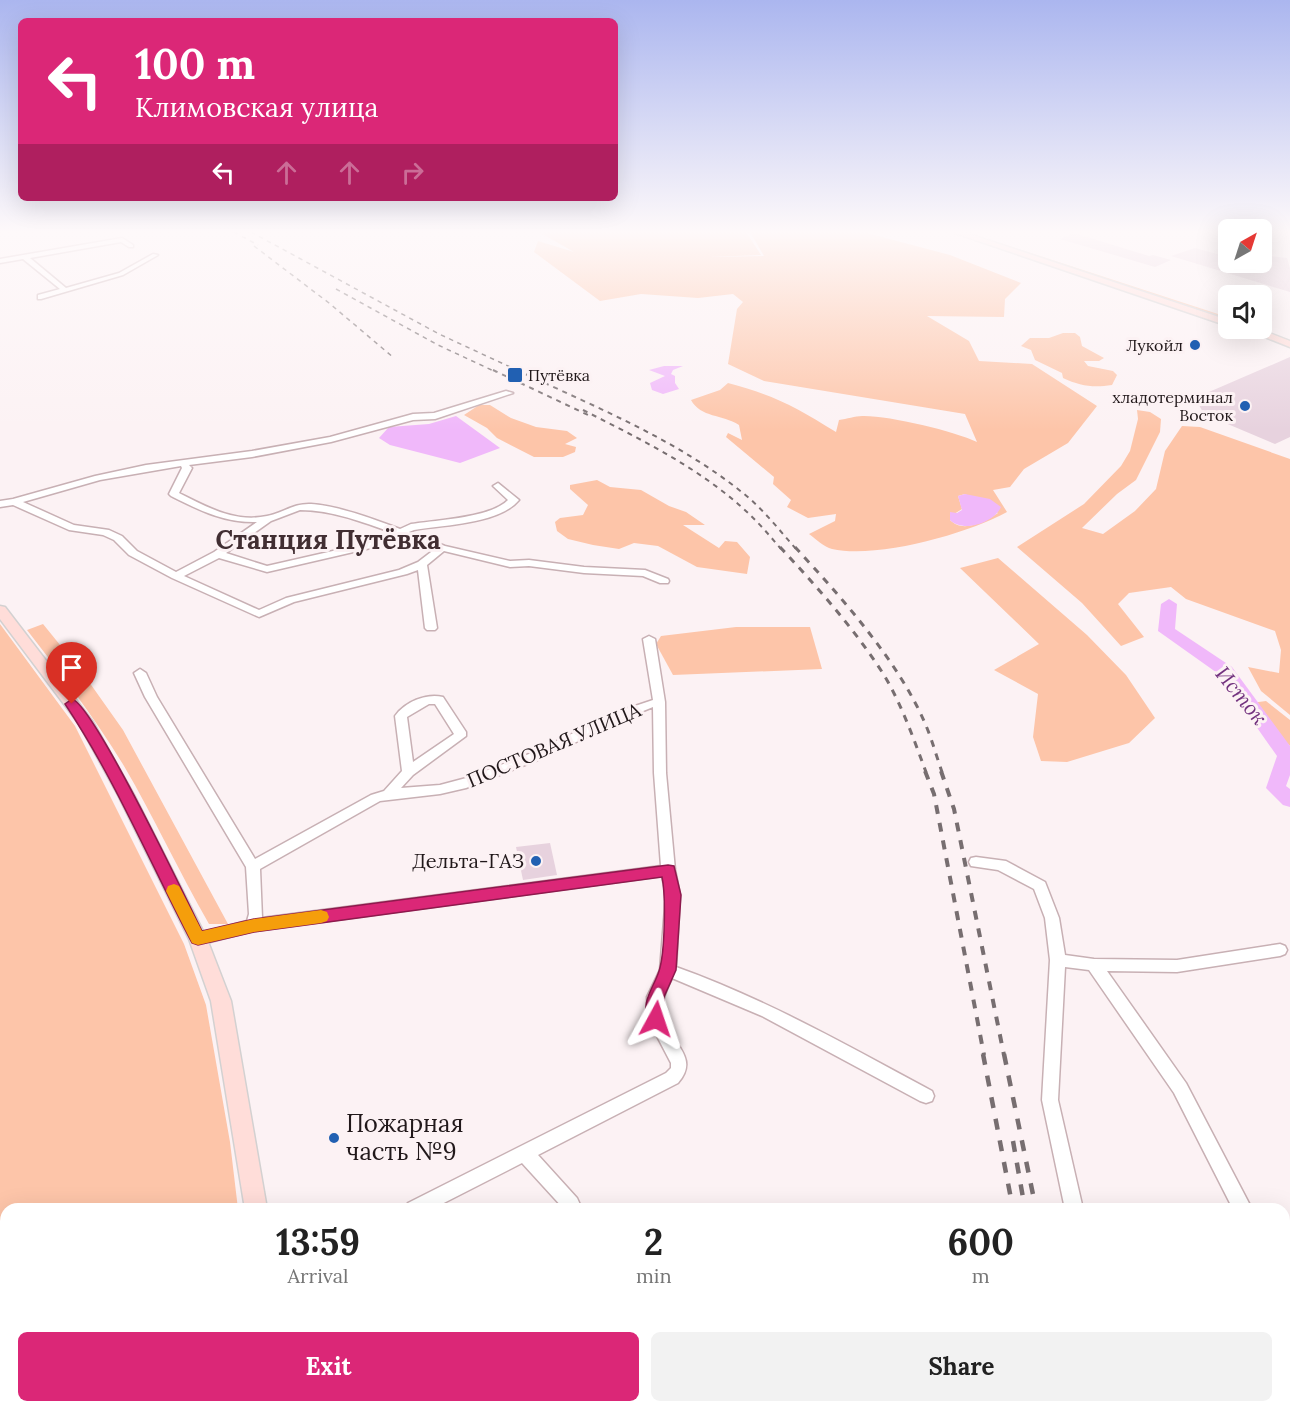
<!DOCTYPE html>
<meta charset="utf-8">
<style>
body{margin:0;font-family:Lora,serif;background:#f2f2f2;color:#222;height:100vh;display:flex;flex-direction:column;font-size:22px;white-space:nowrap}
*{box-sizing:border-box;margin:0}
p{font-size:20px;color:#767676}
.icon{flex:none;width:33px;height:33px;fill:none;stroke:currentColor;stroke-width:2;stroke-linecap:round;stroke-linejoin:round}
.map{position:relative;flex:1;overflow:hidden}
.sheet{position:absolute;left:0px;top:1203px;width:1290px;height:210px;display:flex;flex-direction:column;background:#fff;border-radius:18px 18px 0 0;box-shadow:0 6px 24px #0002}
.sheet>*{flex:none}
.guide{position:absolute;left:18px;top:18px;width:600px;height:183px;border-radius:9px;box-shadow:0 6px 24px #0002;background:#db2777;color:#fff;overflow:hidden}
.needle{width:39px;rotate:39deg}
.tools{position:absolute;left:1218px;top:219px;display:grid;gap:12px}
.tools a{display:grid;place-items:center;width:54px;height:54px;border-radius:9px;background:#fff;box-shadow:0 6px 24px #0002;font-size:30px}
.pin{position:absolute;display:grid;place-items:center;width:51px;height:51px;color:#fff;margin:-62px -26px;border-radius:50% 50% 50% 0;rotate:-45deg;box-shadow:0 0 6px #0007}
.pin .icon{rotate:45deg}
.me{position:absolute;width:66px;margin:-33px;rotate:5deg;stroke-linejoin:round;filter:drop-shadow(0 0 4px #0008)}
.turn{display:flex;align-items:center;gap:21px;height:126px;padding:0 18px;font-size:27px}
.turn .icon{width:78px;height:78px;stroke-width:2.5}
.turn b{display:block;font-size:42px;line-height:51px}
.lanes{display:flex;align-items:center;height:57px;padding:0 18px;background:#0003;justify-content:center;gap:30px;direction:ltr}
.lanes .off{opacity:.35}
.eta{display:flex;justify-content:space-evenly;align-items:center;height:102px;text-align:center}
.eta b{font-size:36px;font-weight:700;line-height:42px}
.cta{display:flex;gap:12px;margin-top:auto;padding:12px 18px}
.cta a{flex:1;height:69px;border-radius:9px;background:#db2777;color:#fff;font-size:24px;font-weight:700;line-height:69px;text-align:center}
.cta a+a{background:#f2f2f2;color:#222}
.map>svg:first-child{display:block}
</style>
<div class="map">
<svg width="1290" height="1413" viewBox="0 0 1290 1413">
<rect width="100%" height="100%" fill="#fcf2f4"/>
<!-- green -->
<g fill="#fdc5a9" fill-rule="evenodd">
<path d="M539,232H746L761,255L710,257L764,256L750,232H863L950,255L1021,283L1005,299L1004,317L927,316L969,341L979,361L1032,364L1097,406L1068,443L1024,469L1010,487L993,490L1007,512C967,534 877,559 832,549C824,547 816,539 809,534L835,521L836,514L808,518L787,507L791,500L773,484L774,477L726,437L728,433L742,440L739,425C722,414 701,418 691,400L720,390L728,383C774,395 796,407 836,432L839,420C847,419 855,416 862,416C887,415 954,431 977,442L965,414L764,381L728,364L737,309L743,302L733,294L698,298L641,294L600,301L534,252L538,241L574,252ZM965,494L998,513C984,521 964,534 950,520L951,516L962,509L958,496Z"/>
<polygon points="988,239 1218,314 1228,317 1228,320 984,240"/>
<path d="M1063,333H1075L1080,337L1082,346L1104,358L1099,361H1084L1088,366L1113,371L1117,375L1112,385C1093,388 1080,386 1063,378L1062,373L1035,360L1031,350L1021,346L1030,338H1049Z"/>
<polygon points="479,405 490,405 511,418 536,427 567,431 577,438 565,444 576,447 575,452 563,457 534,457 497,438 487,428 464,415"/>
<polygon points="1137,410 1150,412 1161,419 1160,432 1136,480 1117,494 1082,528 1103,534 1135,511 1156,489 1165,451 1182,426 1200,427 1290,459 1290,715 1261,691 1248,667 1279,673 1281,650 1275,631 1186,599 1171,587 1129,593 1118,604 1144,637 1121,646 1082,603 1017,547 1084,504 1121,466 1130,451 1138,419"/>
<polygon points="597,480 610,487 641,490 669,506 686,512 705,525 683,525 719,548 725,541 737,542 750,557 747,574 697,567 658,546 634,543 619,549 593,545 568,539 557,531 555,522 560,518 583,515 588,505 570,489 570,485"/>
<polygon points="998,558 1087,635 1126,675 1155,718 1129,743 1067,762 1041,761 1033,737 1038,694 994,670 1039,644 960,568"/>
<polygon points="0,624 75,726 184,944 206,1005 230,1142 238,1209 6,1209 6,1276 0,1272"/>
<path d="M43,624L82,672L123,730L228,924H209C179,872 154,817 124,766C95,718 61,674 27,630Z"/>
<polygon points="736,627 810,627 822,669 673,675 656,644 661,636"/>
<polygon points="1266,701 1290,720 1290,746 1244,704"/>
<polygon points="58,1407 126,1407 119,1413 56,1413"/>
</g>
<!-- water -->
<g fill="#f0b8fa">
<polygon points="664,366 683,366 673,370 671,374 675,376 675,383 679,389 663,394 652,390 650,383 665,376 649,370"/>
<polygon points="456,416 500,448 460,463 390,445 379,438 389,427 429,424"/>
<path d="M965,494L990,499L1001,507C994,523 963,533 950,520V512L957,513L962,510L958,496Z"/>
</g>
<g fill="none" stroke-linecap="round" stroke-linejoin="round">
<!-- river -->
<polygon fill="#f0b8fa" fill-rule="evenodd" points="1169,599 1177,604 1175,629 1232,667 1290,746 1290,775 1286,786 1290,789 1290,807 1283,805 1266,788 1277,756 1220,675 1158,631 1161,604"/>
</g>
<!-- building -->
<g fill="#e7d2de">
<polygon points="1074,233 1149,256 1153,255 1171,260 1155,267 1060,239"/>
<polygon points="1195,248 1228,257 1228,262 1246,262 1262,267 1262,255 1287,258 1290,268 1290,292 1171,256"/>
<polygon points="1290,357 1290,437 1275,444 1204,414 1195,398"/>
<polygon points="550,843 557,875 523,880 516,847"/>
</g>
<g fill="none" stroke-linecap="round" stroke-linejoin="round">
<defs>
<g id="minor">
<polygon points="122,238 133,245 133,247 129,247 121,242 30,258 66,288 119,273 153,254 158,255 123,275 41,299 38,299 38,295 60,289 23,259 0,263 0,259"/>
<path d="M506,391L513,393L435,419L413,420L331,442L252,457L189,465L192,468L179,493C207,507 235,523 267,516C283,513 294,503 311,504C336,505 376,520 400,529L411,524C437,520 490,518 508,500L493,486L498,483L519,500C499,524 443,525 414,530L409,532L445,546L510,561L529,560L584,567L645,570L668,579L669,581L668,583H660L643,576L584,573L529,566L510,567L444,551L427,565L437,628L435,630H427L425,628L418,570L407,574L294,602L259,617L172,578L129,555L114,540L103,535L69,530L13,505L0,507V501L13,499L95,476L146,465L252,451L330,437L413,414L434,413ZM181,466L182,468L169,494L171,496C199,510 224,523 257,522L214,552L176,572L137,551L122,536L109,530L74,525L23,502L100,480ZM300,510C332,510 363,522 393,533L381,540L267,566L226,553L271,521ZM401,536L435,549L418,562L399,570L286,598L259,610L184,576L219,558L267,572L388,544Z"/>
<path d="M649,636L655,639L665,702L666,773L675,870L680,895L676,967C766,999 848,1046 932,1091L934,1096L932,1101L926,1103L920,1101L762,1016L672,978C666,991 659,1004 664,1019C672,1044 700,1058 678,1083L538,1155L577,1198L582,1209H564L522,1163L432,1209H405L408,1203L666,1073L671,1068V1063L648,1019L647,997L660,970L666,895L662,876L253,931L198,945L193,943L191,939L193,935L247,921L249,914L246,867L145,697L134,673L140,669L146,673L157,697L255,859L371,795L384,791L402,771L395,716C405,702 426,693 443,697L466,732V736L413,775L401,788L440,785L470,777L534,752L617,712L653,700L643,639ZM429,704H435L454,734L413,762L407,717ZM653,707L654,773L661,866L262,918L260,869L380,801L440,794L466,788L543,758L626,718Z"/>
<polygon points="976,857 1006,861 1045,882 1059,918 1065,955 1094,959 1177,960 1280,944 1285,946 1287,950 1285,954 1280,956 1177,972 1107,971 1186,1083 1252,1209 1233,1209 1174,1093 1089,970 1065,967 1058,1100 1083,1209 1065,1209 1042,1100 1050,960 1045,918 1034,889 998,870 971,866 969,862 971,858"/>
<polygon points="1108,1407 1128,1407 1129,1413 1109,1413"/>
<polygon points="1235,1407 1256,1407 1254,1413 1233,1413"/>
</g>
<g id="major">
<polygon points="952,232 963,232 1228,320 1228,326"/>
<polygon points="1242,328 1256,328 1290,341 1290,347"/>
<polygon points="0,606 5,607 93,722 134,795 207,939 231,1001 267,1209 245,1209 211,1001 189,939 118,795 79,724 0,619"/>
<polygon points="289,1407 315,1407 317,1413 291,1413"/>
</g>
</defs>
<!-- minor casing -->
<use href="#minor" stroke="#c8b0b4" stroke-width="3"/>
<!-- major casing -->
<use href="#major" stroke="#d3d1d1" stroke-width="3"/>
<!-- minor -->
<use href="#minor" fill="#fff" fill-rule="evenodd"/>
<!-- major -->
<use href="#major" fill="#ffddd9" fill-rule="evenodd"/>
<!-- rail-far4 -->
<g stroke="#776e70" stroke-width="1.5" stroke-dasharray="4.5 4.5" stroke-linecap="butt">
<polyline points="234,232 258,245"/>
<polyline points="251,232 439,334 521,372"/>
<polyline points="254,246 329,303 394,358"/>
<polyline points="336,289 438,345 496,372"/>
</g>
<!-- rail-far3 -->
<g stroke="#776e70" stroke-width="2" stroke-dasharray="5 5" stroke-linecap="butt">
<polyline points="493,370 588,415"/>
<path d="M517,370C597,408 681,441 749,498C766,513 781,532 796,549"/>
<path d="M583,410C640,439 700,468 747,512C759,523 770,536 781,549"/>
</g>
<!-- rail-far2 -->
<g stroke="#776e70" stroke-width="3" stroke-dasharray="7 7" stroke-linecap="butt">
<path d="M780,547C817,587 854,628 884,675C902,705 914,740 926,772"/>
<path d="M795,547C842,598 901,664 927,728C933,743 937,758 942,772"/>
</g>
<!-- rail-far1 -->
<g stroke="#776e70" stroke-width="4" stroke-dasharray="9 9" stroke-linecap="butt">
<polyline points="925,771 934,794 984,1055"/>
<polyline points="941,771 954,809 1004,1055"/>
</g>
<!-- rail -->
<g stroke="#776e70" stroke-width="4.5" stroke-dasharray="11 11" stroke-linecap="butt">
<polyline points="983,1054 1013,1209"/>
<polyline points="1004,1054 1036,1209"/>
<polyline points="1013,1141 1025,1209"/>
<polyline points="1042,1407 1043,1413"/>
<polyline points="1051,1407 1052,1413"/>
<polyline points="1064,1407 1065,1413"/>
<polyline points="1077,1407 1078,1413"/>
</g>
</g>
<!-- sky -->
<linearGradient id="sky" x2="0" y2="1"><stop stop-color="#abb6ef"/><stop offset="0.54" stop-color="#fef9fa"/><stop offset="1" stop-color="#fef9fa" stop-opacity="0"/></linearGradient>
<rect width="1290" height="430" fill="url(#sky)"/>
<!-- route -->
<path fill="#db2777" stroke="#8e194d" stroke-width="1.5" d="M72,699C94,705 186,899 202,931L254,919L668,865L674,866L681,895L676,970L664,997L665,1019L662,1024L656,1026L650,1024C639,1002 653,990 659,971C665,953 666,896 662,877L254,932L198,945L192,943C150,863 115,779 65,704Z"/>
<!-- slow -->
<polygon fill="#f59e0b" points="174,884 179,886 202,931 254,919 321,910 327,912 329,917 327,921 321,923 254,932 198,945 192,943 166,891 168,886"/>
<!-- markers -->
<g fill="#2160b2" stroke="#fcf2f4" stroke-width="2">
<circle cx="1195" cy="345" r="6"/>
<rect x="507" y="367" width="16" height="16" rx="3"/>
<circle cx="1245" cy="406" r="6"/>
<circle cx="536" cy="861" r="6"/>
<circle cx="334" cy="1138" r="6"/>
</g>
<g text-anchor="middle" stroke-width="6" stroke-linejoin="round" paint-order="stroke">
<!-- far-poi labels -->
<g font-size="16" fill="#21181a" stroke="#fcf2f4" text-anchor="end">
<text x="1183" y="351">Лукойл</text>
<text x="528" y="381" text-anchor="start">Путёвка</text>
<text x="1233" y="403">хладотерминал<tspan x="1233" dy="18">Восток</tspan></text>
</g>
<!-- street labels -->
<g font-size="20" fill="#21181a" stroke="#fcf2f4">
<text transform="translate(554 745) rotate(-23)" y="7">ПОСТОВАЯ УЛИЦА</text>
</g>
<!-- poi labels -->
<g font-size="20" fill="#21181a" stroke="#fcf2f4" text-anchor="end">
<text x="524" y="868">Дельта-ГАЗ</text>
</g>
<!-- water labels -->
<g font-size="21" font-style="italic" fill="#73337f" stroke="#fcf2f4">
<text transform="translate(1241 696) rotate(51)" y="7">Исток</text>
</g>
<!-- near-poi labels -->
<g font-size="24" fill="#21181a" stroke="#fcf2f4" text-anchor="start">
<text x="346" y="1132">Пожарная<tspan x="346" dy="28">часть №9</tspan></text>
</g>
<!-- district labels -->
<g font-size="26" font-weight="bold" fill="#412e32" stroke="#fcf2f4">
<text x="328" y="549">Станция Путёвка</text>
</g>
</g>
</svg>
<div class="tools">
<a><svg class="needle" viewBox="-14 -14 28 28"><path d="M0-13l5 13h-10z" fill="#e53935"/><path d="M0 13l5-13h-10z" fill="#767676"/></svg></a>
<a><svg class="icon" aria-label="sound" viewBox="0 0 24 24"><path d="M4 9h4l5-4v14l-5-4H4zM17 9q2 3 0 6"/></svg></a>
</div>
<div class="pin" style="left:72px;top:704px;background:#d93025"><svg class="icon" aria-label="arrive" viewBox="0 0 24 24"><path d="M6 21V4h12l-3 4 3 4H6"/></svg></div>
<svg class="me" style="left:656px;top:1019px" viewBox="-20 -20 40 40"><path d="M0-17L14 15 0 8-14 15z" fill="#db2777" stroke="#fff" stroke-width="4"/></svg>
<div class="guide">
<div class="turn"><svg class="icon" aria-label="left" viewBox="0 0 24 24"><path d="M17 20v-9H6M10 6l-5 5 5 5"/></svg><div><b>100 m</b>Климовская улица</div></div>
<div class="lanes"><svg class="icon" aria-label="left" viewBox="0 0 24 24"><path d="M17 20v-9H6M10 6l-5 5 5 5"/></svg><svg class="icon off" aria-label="ahead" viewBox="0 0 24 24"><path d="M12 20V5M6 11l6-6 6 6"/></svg><svg class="icon off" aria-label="ahead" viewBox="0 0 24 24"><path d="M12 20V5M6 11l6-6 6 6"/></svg><svg class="icon off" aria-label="right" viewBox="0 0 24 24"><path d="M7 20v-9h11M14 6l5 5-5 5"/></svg></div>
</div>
<section class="sheet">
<div class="eta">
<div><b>13:59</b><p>Arrival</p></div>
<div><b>2</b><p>min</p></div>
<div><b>600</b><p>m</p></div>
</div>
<div class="cta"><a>Exit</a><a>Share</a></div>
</section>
</div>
